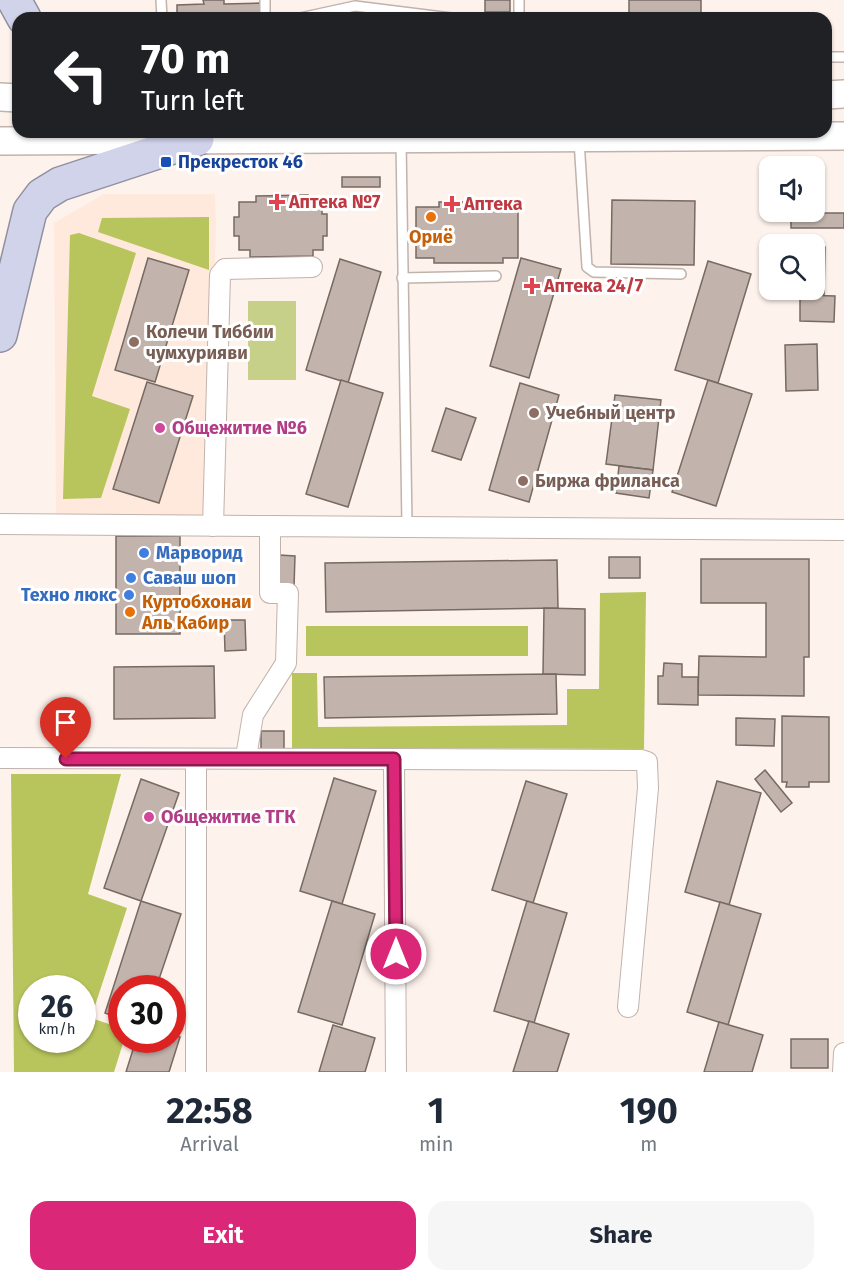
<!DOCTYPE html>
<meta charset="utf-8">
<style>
body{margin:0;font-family:"Fira Sans",sans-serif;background:#f6f6f7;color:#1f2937;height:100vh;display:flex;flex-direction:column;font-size:22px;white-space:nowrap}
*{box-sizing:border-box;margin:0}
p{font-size:20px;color:#747a83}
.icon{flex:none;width:33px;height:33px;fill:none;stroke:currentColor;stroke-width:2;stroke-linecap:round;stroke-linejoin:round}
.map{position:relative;height:1072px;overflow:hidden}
.drawer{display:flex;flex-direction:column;background:#fff;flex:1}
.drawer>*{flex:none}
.hud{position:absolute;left:12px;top:12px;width:820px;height:126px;border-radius:18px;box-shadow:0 2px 4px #0004;background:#202124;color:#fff;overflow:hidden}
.controls{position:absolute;left:759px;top:156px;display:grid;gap:12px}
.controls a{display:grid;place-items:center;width:66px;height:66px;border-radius:12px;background:#fff;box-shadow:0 2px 4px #0004;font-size:30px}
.speed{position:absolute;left:18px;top:975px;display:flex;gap:12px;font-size:30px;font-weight:700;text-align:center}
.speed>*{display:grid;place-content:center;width:78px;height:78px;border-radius:50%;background:#fff;box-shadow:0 2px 4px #0004;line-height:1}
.speed small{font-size:15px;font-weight:400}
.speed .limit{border:9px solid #d22;background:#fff;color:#111}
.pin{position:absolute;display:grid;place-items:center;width:51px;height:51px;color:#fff;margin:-62px -26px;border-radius:50% 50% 50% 0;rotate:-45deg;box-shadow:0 0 6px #0007}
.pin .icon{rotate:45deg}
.me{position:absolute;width:66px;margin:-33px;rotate:0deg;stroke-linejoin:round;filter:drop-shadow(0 0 4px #0008)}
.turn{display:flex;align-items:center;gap:21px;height:126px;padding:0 30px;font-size:27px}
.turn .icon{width:78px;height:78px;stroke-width:2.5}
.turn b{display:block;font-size:42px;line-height:51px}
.eta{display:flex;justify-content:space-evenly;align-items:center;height:102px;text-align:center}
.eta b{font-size:36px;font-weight:700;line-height:42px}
.action{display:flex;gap:12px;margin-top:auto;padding:12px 30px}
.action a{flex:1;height:69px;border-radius:18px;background:#db2777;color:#fff;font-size:24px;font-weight:700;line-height:69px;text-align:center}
.action a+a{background:#f6f6f7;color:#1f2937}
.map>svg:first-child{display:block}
</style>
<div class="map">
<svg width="844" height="1072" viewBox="0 0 844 1072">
<rect width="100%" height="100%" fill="#fef2ec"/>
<!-- built -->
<polygon fill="#ffe9dd" points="104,194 215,194 216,228 206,516 56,514 54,223"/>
<!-- green -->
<rect fill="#c7d089" x="248" y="301" width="48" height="79"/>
<!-- forest -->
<g fill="#b8c45c" fill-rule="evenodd">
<polygon points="209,217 209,270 98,232 102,218"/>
<polygon points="79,233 136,253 92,396 130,409 101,498 63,499 70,235"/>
<polygon points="646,592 644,749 292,748 292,673 317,673 318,727 567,725 567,689 599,689 600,593"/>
<rect x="306" y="626" width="222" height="30"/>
<path d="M11,774H121L88,894L127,908L91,1018L121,1028L122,1040H124L114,1072H14ZM82,988V1040H32V988Z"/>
</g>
<!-- building -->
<g fill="#c2b4ad" stroke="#766a63" stroke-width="1.5">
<polygon points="203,0 224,0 224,4 261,3 261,18 177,18 177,5 204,4"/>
<rect x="485" y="0" width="25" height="12"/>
<rect x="629" y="0" width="72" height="18"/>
<rect x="342" y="177" width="38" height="10"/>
<polygon points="308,195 308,201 322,201 322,214 327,214 327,236 323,236 323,250 313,250 313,256 250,257 250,250 239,250 239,236 234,236 234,217 239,217 239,202 256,202 256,196"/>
<polygon points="612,200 695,201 694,265 611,264"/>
<polygon points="439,202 505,202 505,207 518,207 518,258 503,258 503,263 434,263 434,258 416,258 416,207 439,207"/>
<rect x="791" y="213" width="53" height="15"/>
<polygon points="814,247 825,247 824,295 790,295 791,290 814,290"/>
<polygon points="148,258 189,270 155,382 115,370"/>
<polygon points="521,258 561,269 529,378 490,366"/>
<polygon points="340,259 381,272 348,383 306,370"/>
<polygon points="708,261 751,274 718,383 675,370"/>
<polygon points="800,295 835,296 834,322 800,321"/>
<polygon points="817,344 818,390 786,391 785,345"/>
<polygon points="341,380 383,393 348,507 306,494"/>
<polygon points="708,380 752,394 716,506 672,492"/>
<polygon points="147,382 193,396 159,503 113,489"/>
<polygon points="520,383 559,395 529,502 489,490"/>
<polygon points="615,395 661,400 653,470 606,464"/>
<polygon points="446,408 476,418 461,460 432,451"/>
<polygon points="619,466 653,470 649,498 616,493"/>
<rect x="116" y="536" width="64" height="98"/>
<polygon points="279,555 295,556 294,587 278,586"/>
<rect x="609" y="557" width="31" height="21"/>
<polygon points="701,559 809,559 809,657 804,657 804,696 698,695 699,656 766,657 766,603 701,603"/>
<polygon points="557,560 558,608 326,612 325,563"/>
<polygon points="544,608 585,609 585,675 543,674"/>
<polygon points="224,620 245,620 246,650 225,651"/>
<polygon points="664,663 682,664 682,677 698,677 698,705 658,704 658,676 663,676"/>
<polygon points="214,666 215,718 114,719 114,667"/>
<polygon points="556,674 557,714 325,718 324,677"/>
<polygon points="782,716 829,717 829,782 809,782 809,787 786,787 787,782 782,782"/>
<polygon points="736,718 775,719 774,746 736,745"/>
<rect x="261" y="731" width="23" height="20"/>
<polygon points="765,770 792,803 781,812 755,779"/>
<polygon points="334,778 376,791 342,904 300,891"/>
<polygon points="141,779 179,793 141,901 104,888"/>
<polygon points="526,781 567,794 533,903 492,890"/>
<polygon points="717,781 761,793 729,905 685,892"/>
<polygon points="141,901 181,914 156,988 122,988 122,1019 105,1013"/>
<polygon points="332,901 375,914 342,1025 298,1012"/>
<polygon points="527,901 567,913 534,1023 494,1011"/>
<polygon points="720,902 761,914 728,1025 687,1012"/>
<polygon points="529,1021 569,1034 557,1072 513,1072"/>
<polygon points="719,1022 763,1035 752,1072 704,1072"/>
<polygon points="333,1025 375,1038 365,1072 319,1072"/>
<polygon points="172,1035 180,1037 169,1072 126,1072 136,1040 172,1040"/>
<rect x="791" y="1039" width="37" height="29"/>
</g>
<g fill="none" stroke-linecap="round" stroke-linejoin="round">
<defs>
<g id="lane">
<polyline points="161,0 162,18"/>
<polyline points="265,0 265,18"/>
<polyline points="519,0 519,18"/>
<polyline points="300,18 355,6 451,18"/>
<polyline points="826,57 844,57"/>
<polyline points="579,140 587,267 594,272 681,274"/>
<polyline points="401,141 407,526"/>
<polyline points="402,278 496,276"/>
</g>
<g id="street">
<polyline points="0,524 270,526"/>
<polyline points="213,526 220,275 225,269 312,267"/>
<polyline points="246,757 253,715 286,663 288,593 270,593 270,526 844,530"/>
<polyline points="0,758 394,759 396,1072"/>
<polyline points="394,759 641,760 647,762 648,788 628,1007"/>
<polyline points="196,1072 196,765 198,760"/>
<polyline points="843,1072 844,1053"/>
</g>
<g id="secondary">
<polyline points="826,95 844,94"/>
<polyline points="0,97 18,98"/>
<polyline points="0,141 844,136"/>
</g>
<g id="highway">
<polyline points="14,0 24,18"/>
<polyline points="0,335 30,211 42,195 60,184 197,139"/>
</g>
</defs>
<!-- lane casing -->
<use href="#lane" stroke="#c1b3ac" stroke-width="12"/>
<!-- street casing -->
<use href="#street" stroke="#c1b3ac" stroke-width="22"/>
<!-- secondary casing -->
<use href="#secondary" stroke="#c1b3ac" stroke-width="30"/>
<!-- highway casing -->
<use href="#highway" stroke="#90909f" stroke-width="36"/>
<!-- lane -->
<use href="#lane" stroke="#fff" stroke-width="9"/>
<!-- street -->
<use href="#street" stroke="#fff" stroke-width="20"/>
<!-- secondary -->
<use href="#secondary" stroke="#fff" stroke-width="27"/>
<!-- highway -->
<use href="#highway" stroke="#d1d3eb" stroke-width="33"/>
</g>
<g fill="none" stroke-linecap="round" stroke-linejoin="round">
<defs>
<polyline id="route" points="66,759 394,759 396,954"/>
</defs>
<!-- route casing -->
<use href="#route" stroke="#8e194d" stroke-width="15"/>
<!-- route -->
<use href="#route" stroke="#db2777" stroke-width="10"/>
</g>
<!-- markers -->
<rect fill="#1a4fb4" stroke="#fff" stroke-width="2" x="160" y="156" width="12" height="12" rx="3"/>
<g fill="#e0444e" stroke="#fff" stroke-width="2">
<path d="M274 193h6v6h6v6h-6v6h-6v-6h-6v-6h6z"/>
<path d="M449 195h6v6h6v6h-6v6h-6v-6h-6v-6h6z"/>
<path d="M529 277h6v6h6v6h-6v6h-6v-6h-6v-6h6z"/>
</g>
<g fill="#e8710a" stroke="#fff" stroke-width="2">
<circle cx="431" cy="217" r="6"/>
<circle cx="130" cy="612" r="6"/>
</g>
<g fill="#8d6e63" stroke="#fff" stroke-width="2">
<circle cx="134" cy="342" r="6"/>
<circle cx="534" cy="413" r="6"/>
<circle cx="523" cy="481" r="6"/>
</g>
<g fill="#d1479c" stroke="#fff" stroke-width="2">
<circle cx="160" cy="428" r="6"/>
<circle cx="149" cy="817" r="6"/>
</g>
<g fill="#3f7fe0" stroke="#fff" stroke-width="2">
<circle cx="144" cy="553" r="6"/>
<circle cx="131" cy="578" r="6"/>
<circle cx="129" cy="595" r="6"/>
</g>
<g text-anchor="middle" stroke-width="6" stroke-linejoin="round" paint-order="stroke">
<!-- transit labels -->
<g font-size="18" font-weight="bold" fill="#164399" stroke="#fff" text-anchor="start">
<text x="178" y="168">Прекресток 46</text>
</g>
<!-- health labels -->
<g font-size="18" font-weight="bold" fill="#be3a42" stroke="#fff" text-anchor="start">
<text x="289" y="208">Аптека №7</text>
<text x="464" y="210">Аптека</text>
<text x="544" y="292">Аптека 24/7</text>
</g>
<!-- food labels -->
<g font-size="18" font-weight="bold" fill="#c56008" stroke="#fff">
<text x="431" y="243">Ориё</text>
<text x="142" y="608" text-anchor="start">Куртобхонаи<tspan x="142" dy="21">Аль Кабир</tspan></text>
</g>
<!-- education labels -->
<g font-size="18" font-weight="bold" fill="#785e54" stroke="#fff" text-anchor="start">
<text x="146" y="338">Колечи Тиббии<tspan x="146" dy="21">чумхурияви</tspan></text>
<text x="546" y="419">Учебный центр</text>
<text x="535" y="487">Биржа фриланса</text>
</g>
<!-- hotel labels -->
<g font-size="18" font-weight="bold" fill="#b23c85" stroke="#fff" text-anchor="start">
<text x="172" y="434">Общежитие №6</text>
<text x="161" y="823">Общежитие ТГК</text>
</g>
<!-- shop labels -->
<g font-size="18" font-weight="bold" fill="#366cbe" stroke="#fff" text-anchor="start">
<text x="156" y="559">Марворид</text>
<text x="143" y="584">Саваш шоп</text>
<text x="117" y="601" text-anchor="end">Техно люкс</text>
</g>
</g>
</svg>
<div class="controls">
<a><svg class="icon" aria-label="sound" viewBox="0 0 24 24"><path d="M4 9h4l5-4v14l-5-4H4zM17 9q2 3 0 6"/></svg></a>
<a><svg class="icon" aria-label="search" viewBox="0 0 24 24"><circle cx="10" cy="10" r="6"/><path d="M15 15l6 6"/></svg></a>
</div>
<div class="speed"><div>26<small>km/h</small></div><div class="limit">30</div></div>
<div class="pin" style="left:66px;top:759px;background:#d93025"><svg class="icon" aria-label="arrive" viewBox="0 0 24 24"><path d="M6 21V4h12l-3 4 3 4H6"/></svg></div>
<svg class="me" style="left:396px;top:954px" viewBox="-20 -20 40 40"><circle r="17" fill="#db2777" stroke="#fff" stroke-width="3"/><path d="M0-11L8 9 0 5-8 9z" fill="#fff"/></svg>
<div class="hud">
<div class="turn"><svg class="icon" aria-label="left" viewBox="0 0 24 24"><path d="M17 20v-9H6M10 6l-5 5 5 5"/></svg><div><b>70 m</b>Turn left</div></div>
</div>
</div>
<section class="drawer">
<div class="eta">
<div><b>22:58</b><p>Arrival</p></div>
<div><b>1</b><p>min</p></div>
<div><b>190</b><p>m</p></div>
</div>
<div class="action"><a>Exit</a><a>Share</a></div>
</section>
